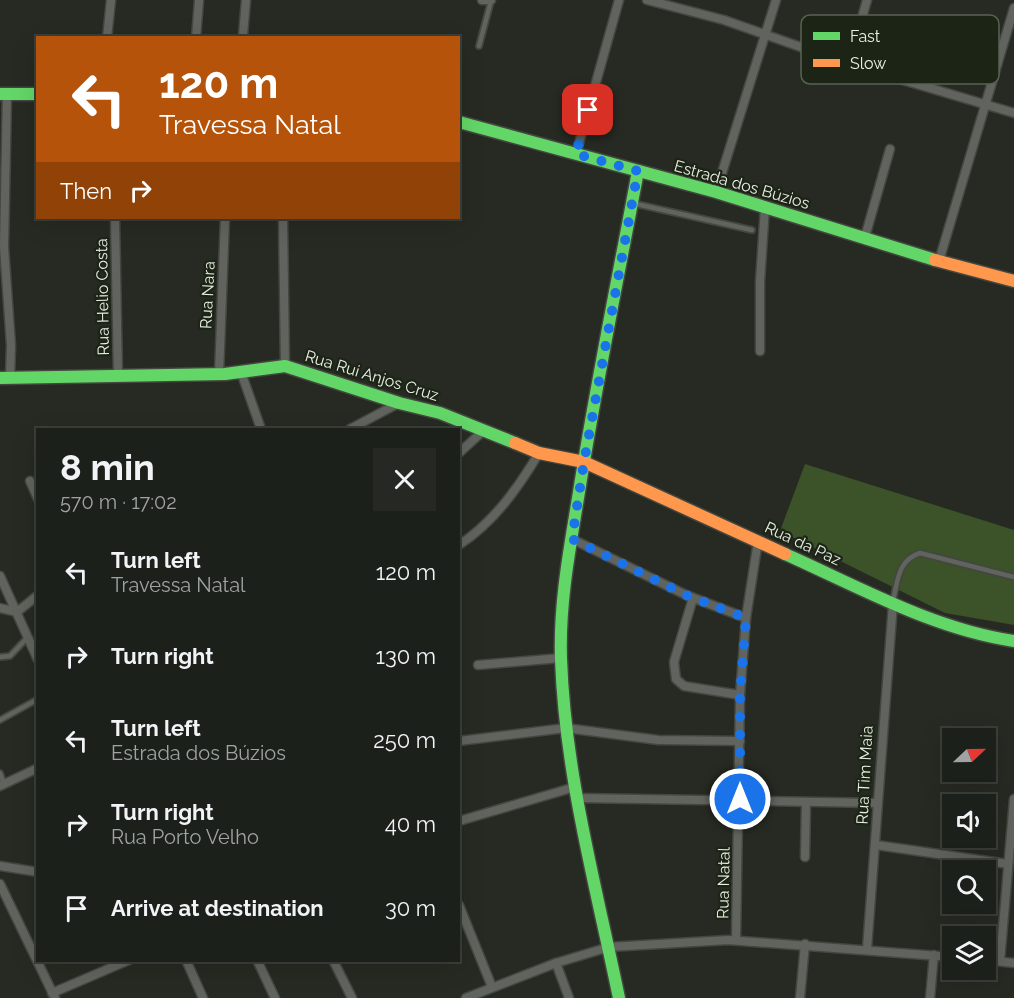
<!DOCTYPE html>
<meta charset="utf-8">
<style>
body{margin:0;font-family:Raleway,sans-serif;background:#252823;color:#f1f3f6;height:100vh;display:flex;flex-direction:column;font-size:22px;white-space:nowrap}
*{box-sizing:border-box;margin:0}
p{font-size:20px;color:#a0a3a2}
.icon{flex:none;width:33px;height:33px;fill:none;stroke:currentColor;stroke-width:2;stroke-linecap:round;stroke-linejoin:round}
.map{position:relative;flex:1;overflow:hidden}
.panel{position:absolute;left:36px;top:428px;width:424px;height:534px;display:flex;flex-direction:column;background:#1c201a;border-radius:0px;box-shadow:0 6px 24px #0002,0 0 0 2px #3a3e39}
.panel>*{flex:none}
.hud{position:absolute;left:36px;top:36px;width:424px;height:183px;border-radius:0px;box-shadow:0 6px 24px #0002,0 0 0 2px #3a3e39;background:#b45309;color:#fff;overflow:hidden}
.needle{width:39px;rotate:68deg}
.buttons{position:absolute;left:942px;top:728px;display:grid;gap:12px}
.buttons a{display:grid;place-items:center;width:54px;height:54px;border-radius:0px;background:#1c201a;box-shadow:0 6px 24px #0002,0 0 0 2px #3a3e39;font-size:30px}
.pin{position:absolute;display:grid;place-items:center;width:51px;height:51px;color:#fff;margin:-26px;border-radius:12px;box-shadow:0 3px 9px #0006}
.me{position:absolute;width:66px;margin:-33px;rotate:0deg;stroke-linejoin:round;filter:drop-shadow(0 0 4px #0008)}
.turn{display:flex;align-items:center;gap:21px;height:126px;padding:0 24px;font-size:27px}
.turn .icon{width:78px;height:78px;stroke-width:2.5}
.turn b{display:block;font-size:42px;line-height:51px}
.then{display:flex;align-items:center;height:57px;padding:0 24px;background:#0003;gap:12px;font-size:22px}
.round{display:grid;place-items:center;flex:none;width:63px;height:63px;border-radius:0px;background:#252823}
.summary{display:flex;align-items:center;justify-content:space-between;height:102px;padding:0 24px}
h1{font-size:36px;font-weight:700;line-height:45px}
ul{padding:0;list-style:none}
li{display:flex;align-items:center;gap:18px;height:84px;padding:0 24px}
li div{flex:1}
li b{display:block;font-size:22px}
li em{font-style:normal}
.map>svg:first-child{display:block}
</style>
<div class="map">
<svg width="1014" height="998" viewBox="0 0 1014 998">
<rect width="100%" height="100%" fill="#262a22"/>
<!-- green -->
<polygon fill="#3c5229" points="805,464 1014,530 1014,625 945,613 780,531"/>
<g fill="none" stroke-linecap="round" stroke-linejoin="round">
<defs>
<g id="lane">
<polyline points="479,46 491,1"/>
<polyline points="632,203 752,230"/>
<path d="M893,600C898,580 898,560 920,553L1014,577"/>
<polyline points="0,657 10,656 27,638"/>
<polyline points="0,720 38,699"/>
<polyline points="0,773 4,784"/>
</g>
<g id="street">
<polyline points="482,0 491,0"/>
<polyline points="647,0 724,20 849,64 1014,113"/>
<polyline points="243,35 246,0"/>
<polyline points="107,38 111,0"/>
<polyline points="196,38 199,0"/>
<polyline points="849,64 867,0"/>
<polyline points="7,94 4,247 11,345 10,378"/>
<polyline points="576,154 619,0"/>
<polyline points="716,192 776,0"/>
<polyline points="115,218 118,376"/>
<polyline points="283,218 285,366"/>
<polyline points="865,237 890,149"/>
<polyline points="939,261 1014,8"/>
<polyline points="760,351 760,282 765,207"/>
<polyline points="241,372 261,429"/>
<polyline points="219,374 225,218"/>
<polyline points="350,429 399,403"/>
<polyline points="459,453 483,431"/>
<polyline points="30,481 38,499"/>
<polyline points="572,539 686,595 746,618"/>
<path d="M459,545C494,522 518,488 539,453"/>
<polyline points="0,576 38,660"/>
<polyline points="693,598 674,662 676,679 684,686 740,695"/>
<polyline points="0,608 17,612"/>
<polyline points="17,612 38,595"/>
<polyline points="478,665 561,658"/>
<polyline points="459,741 566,728 658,740 740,741"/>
<polyline points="0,786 38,768"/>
<polyline points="577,798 877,803"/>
<polyline points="459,821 575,787"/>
<polyline points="876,845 1008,864"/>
<polyline points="805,857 806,803"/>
<polyline points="0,866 38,872"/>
<polyline points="0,884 55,998"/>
<polyline points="459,905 492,987"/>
<polyline points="736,940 740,695 746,618 758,541"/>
<polyline points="867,949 893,603"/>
<polyline points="186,960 203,998"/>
<polyline points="257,960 275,998"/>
<polyline points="333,960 352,998"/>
<polyline points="986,960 1014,963"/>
<polyline points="1000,961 1014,799"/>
<polyline points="556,963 569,998"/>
<polyline points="52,993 129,960"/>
<polyline points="466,998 556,963 609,947 728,940 952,957"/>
<polyline points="800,998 805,944"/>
<polyline points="930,998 934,955"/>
</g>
<g id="fast">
<polyline points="0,94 38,94"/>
<polyline points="459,122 716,192 935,260"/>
<polyline points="0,378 225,374 285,366 399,403 440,413 515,443"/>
<path d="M785,554C859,587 933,629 1014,641"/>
<path d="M619,998C596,886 565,774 561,659C559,603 570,547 579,492C596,385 618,278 638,171"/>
</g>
<g id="slow">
<polyline points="935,260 1014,281"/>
<polyline points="515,443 539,453 584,462 785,554"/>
</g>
</defs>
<!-- lane casing -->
<use href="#lane" stroke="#43473f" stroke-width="8"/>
<!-- street casing -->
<use href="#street" stroke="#43473f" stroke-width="11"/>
<!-- fast casing -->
<use href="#fast" stroke="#43473f" stroke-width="15"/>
<!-- slow casing -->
<use href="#slow" stroke="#43473f" stroke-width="15"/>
<!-- lane -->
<use href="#lane" stroke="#61645e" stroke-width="4.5"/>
<!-- street -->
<use href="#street" stroke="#61645e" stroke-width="8"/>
<!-- fast -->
<use href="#fast" stroke="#63d668" stroke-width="12"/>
<!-- slow -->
<use href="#slow" stroke="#ff974d" stroke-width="12"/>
</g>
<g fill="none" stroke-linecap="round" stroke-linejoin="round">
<!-- route -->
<polyline stroke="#1a73e8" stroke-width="10" stroke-dasharray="0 18" points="588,110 576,154 638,171 584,462 572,539 686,595 746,618 740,695 740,799"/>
</g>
<g text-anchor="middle" stroke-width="4.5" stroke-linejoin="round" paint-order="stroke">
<!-- street labels -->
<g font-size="16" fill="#e9efe5" stroke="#1c2416">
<text transform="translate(742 184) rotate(16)" y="6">Estrada dos Búzios</text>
<text transform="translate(207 295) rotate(-87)" y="6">Rua Nara</text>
<text transform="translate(102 297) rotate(-91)" y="6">Rua Helio Costa</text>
<text transform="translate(372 375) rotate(17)" y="6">Rua Rui Anjos Cruz</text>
<text transform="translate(803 543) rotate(25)" y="6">Rua da Paz</text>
<text transform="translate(864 775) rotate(-87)" y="6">Rua Tim Maia</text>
<text transform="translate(723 883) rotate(-89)" y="6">Rua Natal</text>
</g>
</g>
<!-- legend -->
<rect x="801" y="15" width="198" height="69" rx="9" fill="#1c2416" stroke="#5a6154" stroke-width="1.5"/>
<rect x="813" y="32" width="27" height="8" fill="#63d668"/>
<rect x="813" y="59" width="27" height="8" fill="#ff974d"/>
<g font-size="16" fill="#e9efe5">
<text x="850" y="42">Fast</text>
<text x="850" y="69">Slow</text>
</g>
</svg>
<div class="buttons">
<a><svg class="needle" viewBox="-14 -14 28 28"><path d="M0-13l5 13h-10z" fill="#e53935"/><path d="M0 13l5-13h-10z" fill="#a0a3a2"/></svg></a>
<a><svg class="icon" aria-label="sound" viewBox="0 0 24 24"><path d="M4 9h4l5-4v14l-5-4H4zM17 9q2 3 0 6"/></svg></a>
<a><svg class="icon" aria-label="search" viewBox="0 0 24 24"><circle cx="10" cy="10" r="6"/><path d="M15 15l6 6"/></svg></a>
<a><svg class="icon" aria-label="layers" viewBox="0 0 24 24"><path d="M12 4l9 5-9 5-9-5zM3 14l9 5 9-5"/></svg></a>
</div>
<div class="pin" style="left:588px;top:110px;background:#d93025"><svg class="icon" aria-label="arrive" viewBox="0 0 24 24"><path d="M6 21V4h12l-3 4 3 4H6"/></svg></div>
<svg class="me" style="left:740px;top:799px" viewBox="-20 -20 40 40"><circle r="17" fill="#1a73e8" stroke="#fff" stroke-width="3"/><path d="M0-11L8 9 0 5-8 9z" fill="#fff"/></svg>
<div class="hud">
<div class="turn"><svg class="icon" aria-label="left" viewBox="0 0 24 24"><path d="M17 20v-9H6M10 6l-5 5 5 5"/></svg><div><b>120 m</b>Travessa Natal</div></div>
<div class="then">Then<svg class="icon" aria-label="right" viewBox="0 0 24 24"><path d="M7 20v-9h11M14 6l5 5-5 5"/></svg></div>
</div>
<section class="panel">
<div class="summary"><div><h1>8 min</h1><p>570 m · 17:02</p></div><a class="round"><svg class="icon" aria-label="close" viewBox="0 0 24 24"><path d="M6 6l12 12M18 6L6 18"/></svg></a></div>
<ul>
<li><svg class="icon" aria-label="left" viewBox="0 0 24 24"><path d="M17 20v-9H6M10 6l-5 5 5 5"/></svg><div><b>Turn left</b><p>Travessa Natal</p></div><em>120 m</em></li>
<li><svg class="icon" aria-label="right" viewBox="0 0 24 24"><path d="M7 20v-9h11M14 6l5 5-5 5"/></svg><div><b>Turn right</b></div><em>130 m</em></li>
<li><svg class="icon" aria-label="left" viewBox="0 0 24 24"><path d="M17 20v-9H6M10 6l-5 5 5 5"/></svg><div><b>Turn left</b><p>Estrada dos Búzios</p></div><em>250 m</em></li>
<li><svg class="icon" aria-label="right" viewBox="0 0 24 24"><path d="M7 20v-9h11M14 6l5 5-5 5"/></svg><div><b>Turn right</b><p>Rua Porto Velho</p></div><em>40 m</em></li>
<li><svg class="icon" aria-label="arrive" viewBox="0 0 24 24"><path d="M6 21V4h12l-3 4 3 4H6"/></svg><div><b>Arrive at destination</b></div><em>30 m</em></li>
</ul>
</section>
</div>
